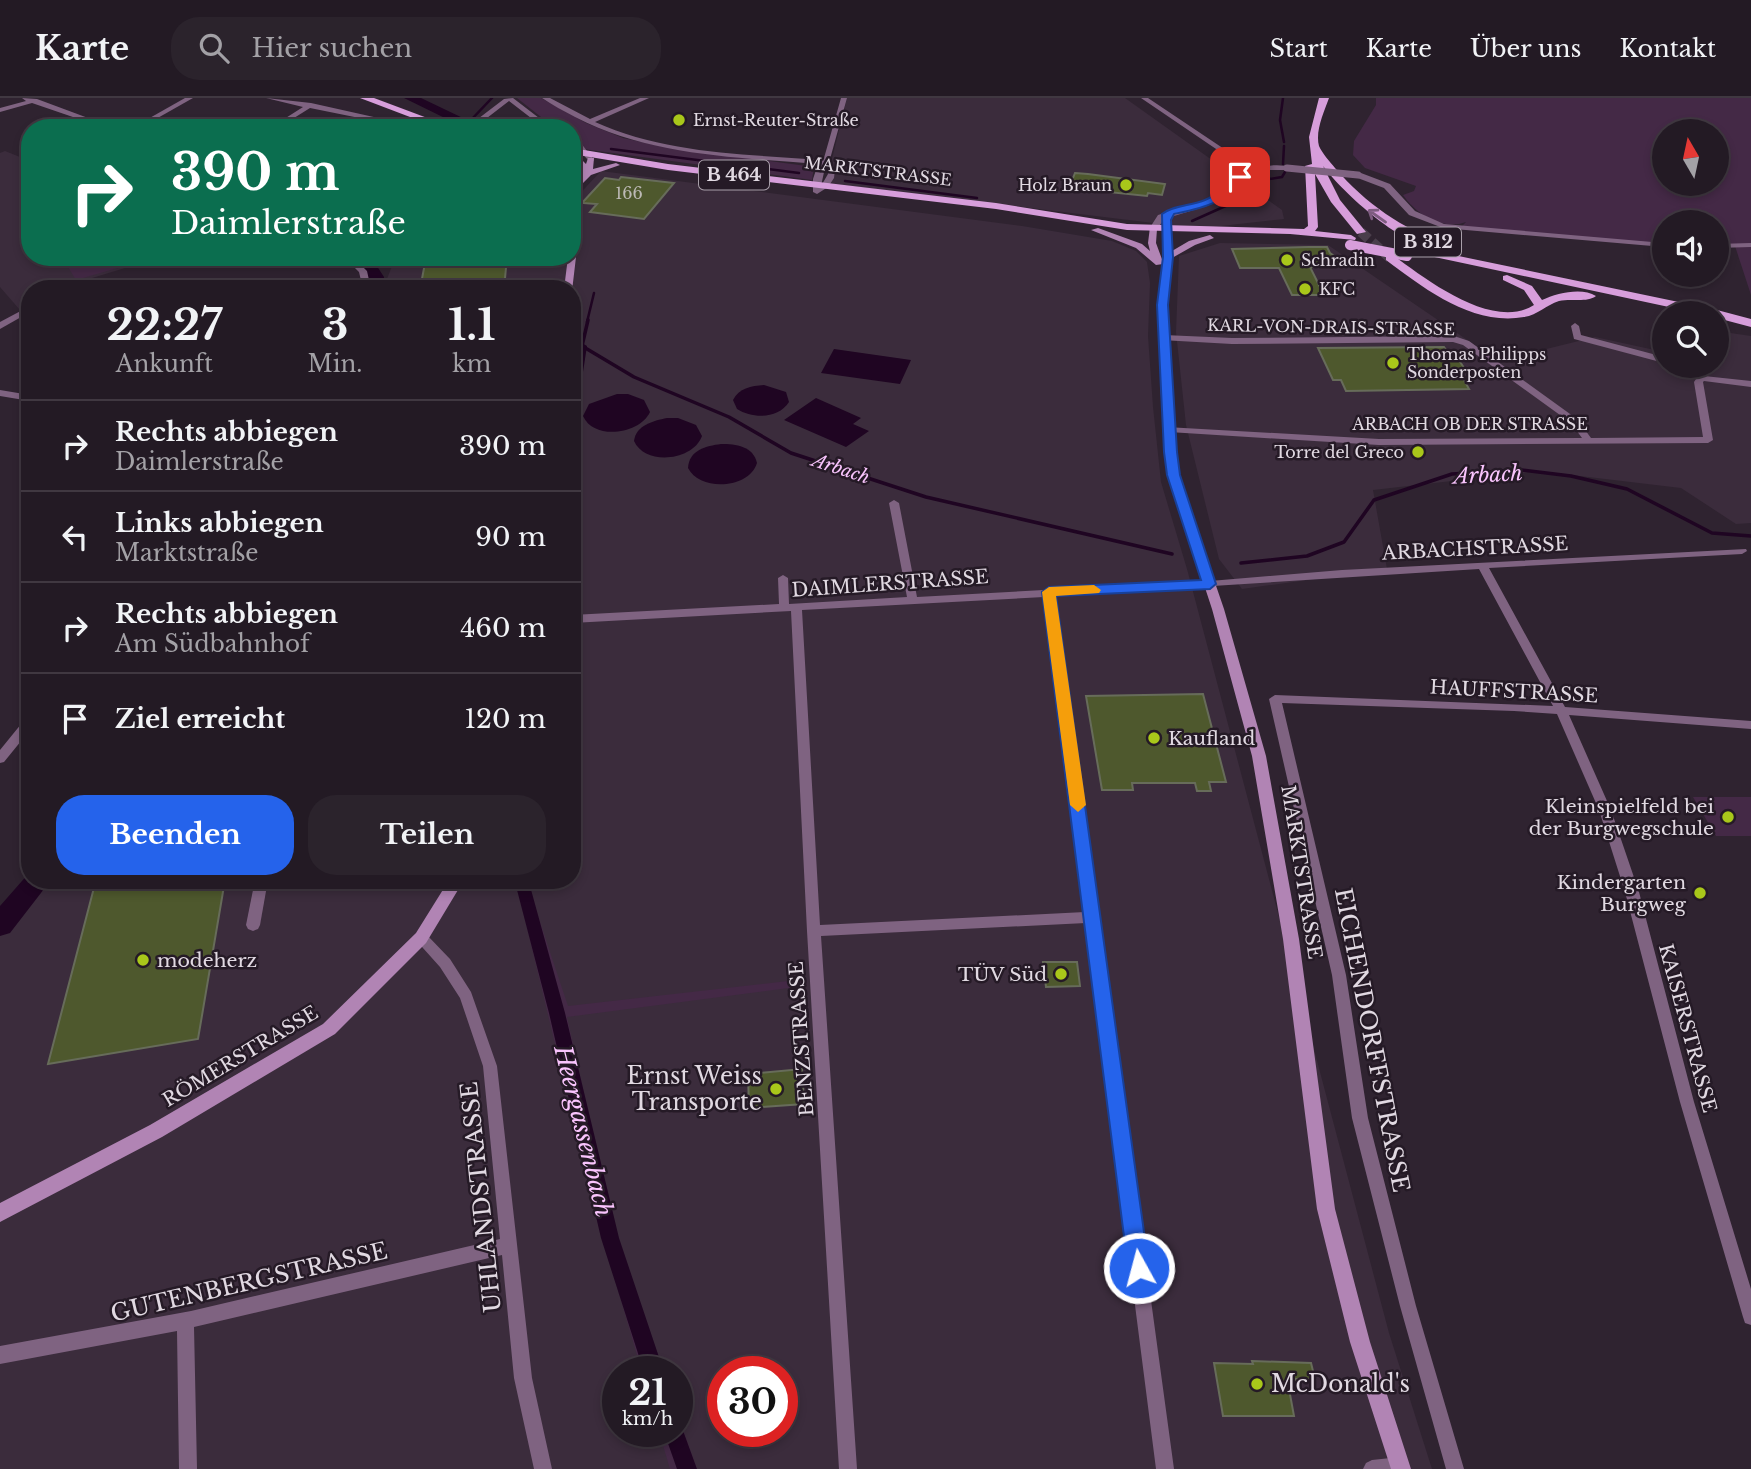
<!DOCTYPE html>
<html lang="de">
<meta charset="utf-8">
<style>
body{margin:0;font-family:"Libre Baskerville",serif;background:#2b232c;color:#f1f3f6;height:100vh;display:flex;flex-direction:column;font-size:26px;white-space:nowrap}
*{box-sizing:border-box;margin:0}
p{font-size:23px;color:#a3a1a6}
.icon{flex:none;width:38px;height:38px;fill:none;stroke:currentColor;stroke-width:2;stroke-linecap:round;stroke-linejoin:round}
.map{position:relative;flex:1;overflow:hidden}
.side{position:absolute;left:21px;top:182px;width:560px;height:609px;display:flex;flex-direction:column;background:#231a24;border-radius:28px;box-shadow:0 4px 10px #0003,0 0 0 2px #403841}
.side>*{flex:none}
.banner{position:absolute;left:21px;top:21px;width:560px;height:147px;border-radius:28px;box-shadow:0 4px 10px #0003,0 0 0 2px #403841;background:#0b6e4f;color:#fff;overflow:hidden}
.needle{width:46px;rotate:351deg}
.tools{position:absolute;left:1652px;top:21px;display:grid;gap:14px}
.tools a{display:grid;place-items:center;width:77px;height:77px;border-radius:50%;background:#231a24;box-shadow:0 4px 10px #0003,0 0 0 2px #403841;font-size:35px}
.speed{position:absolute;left:602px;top:1258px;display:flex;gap:14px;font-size:35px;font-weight:700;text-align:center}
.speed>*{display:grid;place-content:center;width:91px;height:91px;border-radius:50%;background:#231a24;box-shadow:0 4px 10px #0003,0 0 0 2px #403841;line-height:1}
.speed small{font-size:18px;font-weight:400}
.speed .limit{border:10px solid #d22;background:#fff;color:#111}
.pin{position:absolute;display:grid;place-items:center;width:60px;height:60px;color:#fff;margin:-30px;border-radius:14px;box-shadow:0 4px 10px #0006}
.me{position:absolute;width:77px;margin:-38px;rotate:353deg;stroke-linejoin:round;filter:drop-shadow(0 0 5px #0008)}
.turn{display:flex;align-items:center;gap:24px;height:147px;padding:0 35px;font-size:32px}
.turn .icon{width:91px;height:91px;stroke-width:2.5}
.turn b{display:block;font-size:49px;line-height:60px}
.eta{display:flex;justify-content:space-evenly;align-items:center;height:119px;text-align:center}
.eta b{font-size:42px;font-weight:700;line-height:49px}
.primary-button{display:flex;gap:14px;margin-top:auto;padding:14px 35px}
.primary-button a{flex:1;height:80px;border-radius:28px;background:#2563eb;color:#fff;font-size:28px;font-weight:700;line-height:80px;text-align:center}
.primary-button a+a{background:#2b232c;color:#f1f3f6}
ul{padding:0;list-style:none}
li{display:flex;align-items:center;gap:21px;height:91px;padding:0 35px;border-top:2px solid #403841}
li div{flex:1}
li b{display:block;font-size:26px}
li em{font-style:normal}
header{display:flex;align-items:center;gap:42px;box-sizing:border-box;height:98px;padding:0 35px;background:#231a24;border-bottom:2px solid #403841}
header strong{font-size:33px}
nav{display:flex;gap:38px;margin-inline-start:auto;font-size:24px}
.search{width:490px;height:63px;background:#2b232c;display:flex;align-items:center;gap:18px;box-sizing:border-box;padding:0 24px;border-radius:28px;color:#a3a1a6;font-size:26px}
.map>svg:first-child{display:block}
</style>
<header>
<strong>Karte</strong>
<div class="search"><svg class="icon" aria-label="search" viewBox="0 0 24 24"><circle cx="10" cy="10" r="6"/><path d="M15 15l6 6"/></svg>Hier suchen</div>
<nav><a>Start</a><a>Karte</a><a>Über uns</a><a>Kontakt</a></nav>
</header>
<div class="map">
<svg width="1751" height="1371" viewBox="0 0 1751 1371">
<rect width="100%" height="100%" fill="#2f2330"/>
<!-- built -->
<g fill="#3b2c3c" fill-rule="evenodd">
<polygon points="847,0 1125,0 1282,112 1284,121 1212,129 1186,129 826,85"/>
<polygon points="5,53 30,63 30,159 161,159 56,191 30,191 30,207 20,212 0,189 0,55"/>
<path d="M601,73L1022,128L1112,143L1136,153L1147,164L1150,185L1148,238L1153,309L1161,384L1187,471L1389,1235L1432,1371H0V832L30,781L572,782V191H383L394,163L406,159H572V104ZM618,1274H677V1334H618ZM723,1274H782V1334H723Z"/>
<polygon points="1220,145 1328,147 1498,263 1595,239 1664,254 1664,268 1717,268 1717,233 1751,238 1751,425 1736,426 1681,390 1538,373 1373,392 1387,471 1242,491 1219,461 1186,327 1176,234 1179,158"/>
</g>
<!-- green -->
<g fill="#442946" fill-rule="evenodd">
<polygon points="517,0 541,0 586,25 623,40 660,48 814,69 812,82 583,51 572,43 572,30 555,30"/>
<path d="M1376,0H1751V197L1735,148L1717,147V124H1664V146L1459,131L1466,124C1442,133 1416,116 1403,97L1414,93L1416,88L1365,70L1353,57L1354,43L1376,7ZM1664,33H1717V86H1664Z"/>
<polygon points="62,159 116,159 131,166 76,182"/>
<polygon points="1693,699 1751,699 1751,738 1716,738"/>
<polygon points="523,782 526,782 568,908 806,881 804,888 567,919 614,1132 663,1274 642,1274 597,1120 517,788"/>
<polygon points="677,1315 697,1371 670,1371 659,1334 677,1334"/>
</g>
<!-- water -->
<g fill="#1f0522">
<polygon points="834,251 911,262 900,286 821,275"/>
<path d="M764,287L786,294L789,304C778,321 753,321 737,311L733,302C739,290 751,288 764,287Z"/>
<path d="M617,296H628L644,302L650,314C640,336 594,343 583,318L589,306Z"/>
<polygon points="816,300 861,320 853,326 869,333 846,349 784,322"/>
<path d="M667,320H678L696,327L702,338C693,363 645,368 634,343C636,327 653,323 667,320Z"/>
<path d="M721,346C736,346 753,348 757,365C749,391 700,394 688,370C689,352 706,348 721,346Z"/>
</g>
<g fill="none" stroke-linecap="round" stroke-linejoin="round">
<!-- stream-far1 -->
<g stroke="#1f0522" stroke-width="2.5">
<polyline points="1283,0 1280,22 1284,44"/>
<polyline points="470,23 492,0"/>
<polyline points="611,51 799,75"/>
<polyline points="1283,66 1284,48"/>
<polyline points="845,83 977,100"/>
<polyline points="1256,88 1263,82 1282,79 1285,74"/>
<polyline points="1192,123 1230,106"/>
<polyline points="587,224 594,195"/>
</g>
<!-- stream -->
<g stroke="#1f0522" stroke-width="3.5">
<polyline points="588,222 582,248 634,279 729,319 791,355 926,399 1172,456"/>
<polyline points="1241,465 1307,458 1344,444 1374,402 1452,376 1521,372 1571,378 1627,391 1712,435 1751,438"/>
</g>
<!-- canal -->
<g fill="#1f0522" fill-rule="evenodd">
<polygon points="582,245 587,248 577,313 572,316 572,279 577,248"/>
<polygon points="522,782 528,784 530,788 565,915 619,1140 664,1274 644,1274 601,1140 549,915 516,788 518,784"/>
<polygon points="677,1325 681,1327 697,1371 677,1371 664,1334 677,1334"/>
</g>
<!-- river -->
<g fill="#1f0522" fill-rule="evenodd">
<polygon points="404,0 421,0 467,22 459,30 444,30 451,23"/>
<polygon points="355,159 371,159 384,179 383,191 367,191 368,179"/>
<polygon points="29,775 30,782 51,782 10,835 0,838 0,808"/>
</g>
</g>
<!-- building -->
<g fill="#4e582d" stroke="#676c5a" stroke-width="2">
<polygon points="1075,75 1088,76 1165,86 1162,97 1148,95 1147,98 1069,90"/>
<polygon points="621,79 674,85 644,121 590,114 597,106 582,105 605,80 619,82"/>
<polygon points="1308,149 1327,149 1330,155 1349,168 1310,169 1324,197 1292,197 1279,170 1240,170 1232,151"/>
<polygon points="449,159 507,159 504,191 420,191 425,165 441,164"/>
<polygon points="1444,249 1449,256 1455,256 1466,273 1459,273 1469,291 1346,293 1341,282 1333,282 1318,250"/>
<polygon points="1203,596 1226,684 1209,684 1211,693 1197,693 1195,685 1132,685 1133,692 1102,692 1086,598"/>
<polygon points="96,782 225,782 198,941 48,966"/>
<polygon points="1043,864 1077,864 1080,888 1046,889"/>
<polygon points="802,971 804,1006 749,1010 748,976"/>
<polygon points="1252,1263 1311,1265 1315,1281 1296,1281 1298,1291 1289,1291 1294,1318 1223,1318 1214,1265 1253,1266"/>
</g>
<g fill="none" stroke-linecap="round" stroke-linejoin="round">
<!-- primary-tunnel -->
<polyline stroke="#4a3e4b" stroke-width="10" stroke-dasharray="10 5" stroke-linecap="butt" points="1361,134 1390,160"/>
<!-- minor -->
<g fill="#7f6381" fill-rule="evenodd">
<polygon points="22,0 37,1 115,30 105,30 32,5 0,14 0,10 26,3"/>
<polygon points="185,0 193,0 140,30 132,30"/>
<polygon points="266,0 311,5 423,30 409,30 310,10 278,30 270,30 303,9"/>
<polygon points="513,0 552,30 544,30 509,3 474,30 466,30 504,1"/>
<path d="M542,0H550L590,21L640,0H649L595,24C666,56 744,56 821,62L824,60L841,0H847L830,61L835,71L834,80L828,89L817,96L813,94V81L818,66C734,59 651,58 575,19C564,13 552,7 542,0ZM826,65L828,76L821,88Z"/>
<path d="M1141,0H1148L1254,71C1265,68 1280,65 1291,70L1287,72H1265L1248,76L1227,99L1207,108L1164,121L1156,133H1150L1149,131L1158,117L1201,104L1221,95L1244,74L1247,72Z"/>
<polygon points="572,40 580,44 594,62 593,63 589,63 572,45"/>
<polygon points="1355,75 1361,75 1390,86 1415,113 1444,126 1664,145 1664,149 1443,130 1409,117 1384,90 1355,79"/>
<polygon points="1751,145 1751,149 1717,150 1717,146"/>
<polygon points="344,159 353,159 367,173 371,191 363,191 359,174"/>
<polygon points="30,208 30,214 0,231 0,224"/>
<polygon points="1575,225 1579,228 1581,237 1664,259 1664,265 1574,241 1571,228"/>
<polygon points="1164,237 1232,240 1454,238 1469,243 1577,321 1591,340 1703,339 1694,284 1696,281 1676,268 1686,268 1704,278 1751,283 1751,289 1704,283 1703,284 1713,342 1708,345 1379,347 1169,334 1164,331 1166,329 1379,341 1582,340 1571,325 1463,247 1453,244 1232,246 1161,242 1160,240"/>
<polygon points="0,292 30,297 30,303 0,298"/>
<path d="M894,402L899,405L917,499L1210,483L1342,472L1746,451L1747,453L1742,456L1489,470L1565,609L1751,623V631L1569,617L1611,712L1639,794L1694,1004L1751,1191V1227L1745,1225L1743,1219L1680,1004L1625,794L1599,712L1557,616L1514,613L1282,605L1346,877L1368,1020L1416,1208L1464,1371H1446L1400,1208L1352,1020L1332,877L1269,601L1275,597L1553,608L1479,471L1055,498L1174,1371H1156L1086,825L821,838L857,1371H839L807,833L791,513L572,525V517L779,506L778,480L783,477L788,480L789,506L907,499L889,405ZM1044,499L1085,814L820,827L802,512Z"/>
<polygon points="30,619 30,632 4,664 0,665 0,652 26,620"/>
<polygon points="255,782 268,782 260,827 258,831 253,833 248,831 246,827"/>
<polygon points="421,834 426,836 450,861 471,894 497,968 532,1280 552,1371 534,1371 514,1280 502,1157 194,1229 197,1371 179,1371 177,1233 0,1266 0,1248 191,1213 500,1141 483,968 460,900 440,869 414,840 416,836"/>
<polygon points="1400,1359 1406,1362 1409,1368 1408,1371 1363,1371 1366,1365 1372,1362"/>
</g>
<!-- secondary -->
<g fill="#b184b4" fill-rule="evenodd">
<polygon points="572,52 586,66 588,60 594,60 593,71 616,65 620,67 591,77 579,89 576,112 572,114 572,86 579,79 578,66 572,59"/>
<polygon points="1150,129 1157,131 1156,145 1163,164 1163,130 1170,132 1172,153 1189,143 1210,137 1214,140 1195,147 1172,160 1168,207 1171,299 1178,377 1224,511 1266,658 1299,841 1335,1111 1370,1244 1411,1371 1391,1371 1350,1244 1317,1111 1283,841 1252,658 1212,511 1168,377 1161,299 1158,207 1163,166 1156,167 1136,150 1091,132 1098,130 1142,146 1150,153 1148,145"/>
<polygon points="572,156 576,159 572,193 572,191 564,191 568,159 572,159"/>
<polygon points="449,782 464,782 426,845 335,936 162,1039 0,1124 0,1105 150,1027 323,926 416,835"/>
</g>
<!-- primary -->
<g fill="#d79edb" fill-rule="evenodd">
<polygon points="360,0 374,0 454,30 439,30"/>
<path d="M1319,0H1329C1324,14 1315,33 1319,48C1322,55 1330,64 1335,70C1366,106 1402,130 1446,147V151C1409,156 1344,96 1323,68L1340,102L1366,134L1357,136L1331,104L1315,76L1318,129L1315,133L1351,137L1356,140L1355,142L1290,136L1127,132L996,111L668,72L572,56V50L668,66L996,105L1127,126L1304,131L1308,128L1305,68L1312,66L1309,39Z"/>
<polygon points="1401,146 1717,212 1751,221 1751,229 1717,220 1717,215 1697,215 1397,151 1396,149"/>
<path d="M1386,158H1394C1427,182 1493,233 1534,207L1524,192L1503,182V178L1507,177L1532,188L1542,202C1557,195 1582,189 1596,198C1587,205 1571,200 1559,203C1546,207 1538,217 1524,219C1472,228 1425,191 1386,162Z"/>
</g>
<!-- minor-bridge -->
<polyline stroke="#7f6381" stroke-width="7" points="1287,70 1358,77"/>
<!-- primary-bridge -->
<polyline stroke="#d79edb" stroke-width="10" points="1350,147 1407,158"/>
</g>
<!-- one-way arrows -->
<defs><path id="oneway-shaft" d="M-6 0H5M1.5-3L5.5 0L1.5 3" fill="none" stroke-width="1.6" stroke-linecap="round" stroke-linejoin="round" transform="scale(1.75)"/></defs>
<use stroke="#7e5c80" href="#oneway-shaft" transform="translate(1377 118) rotate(-145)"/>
<!-- route -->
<path fill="#2563eb" stroke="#184099" stroke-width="2" d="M1240,76L1244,79C1223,106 1206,109 1174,116L1171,122L1173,159L1168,207L1177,354L1180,377L1216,486L1210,491L1056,498L1149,1170L1146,1177L1139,1180L1131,1177L1128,1170L1042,494L1049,489L1201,482L1167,377L1164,354L1157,207L1163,159L1162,116C1173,107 1191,108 1205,102C1222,95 1226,83 1240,76Z"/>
<!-- slow -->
<polygon fill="#f59e0b" points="1094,487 1101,492 1099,495 1056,498 1086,707 1078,714 1070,707 1042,494 1049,489"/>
<!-- markers -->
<g fill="#a9c71a" stroke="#251a26" stroke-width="2.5">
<circle cx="679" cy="22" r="7"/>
<circle cx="1126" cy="87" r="7"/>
<circle cx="1287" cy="162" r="7"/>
<circle cx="1305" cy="191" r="7"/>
<circle cx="1393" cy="265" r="7"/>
<circle cx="1418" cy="354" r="7"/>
<circle cx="1154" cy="640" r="7"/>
<circle cx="1728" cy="719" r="7"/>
<circle cx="1700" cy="795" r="7"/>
<circle cx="143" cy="862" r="7"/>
<circle cx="1061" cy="876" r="7"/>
<circle cx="776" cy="991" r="7"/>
<circle cx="1257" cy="1286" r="7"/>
</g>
<g text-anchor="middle" stroke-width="5" stroke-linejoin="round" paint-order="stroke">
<!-- far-poi labels -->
<g font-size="16" fill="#e1d9e2" stroke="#251a26" text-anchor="start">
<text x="693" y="28">Ernst-Reuter-Straße</text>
<text x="1112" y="93" text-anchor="end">Holz Braun</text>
<text x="1301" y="168">Schradin</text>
<text x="1319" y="197">KFC</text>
<text x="1407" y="262">Thomas Philipps<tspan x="1407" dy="18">Sonderposten</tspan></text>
<text x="1404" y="360" text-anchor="end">Torre del Greco</text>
</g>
<!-- far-street labels -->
<g font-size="16" fill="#e1d9e2" stroke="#251a26">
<text transform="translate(878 73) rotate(7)" y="6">MARKTSTRASSE</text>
<text transform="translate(1331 229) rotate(1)" y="6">KARL-VON-DRAIS-STRASSE</text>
<text x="1470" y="332">ARBACH OB DER STRASSE</text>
</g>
<!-- number labels -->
<g font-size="16" fill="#bcb9b5">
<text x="629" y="101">166</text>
</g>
<!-- shield labels -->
<g fill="#251a26" stroke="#a9a0aa" stroke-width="2">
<rect x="699" y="62.5" width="70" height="29" rx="5"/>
<rect x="1395" y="129.5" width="66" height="29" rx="5"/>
</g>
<g font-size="18" font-weight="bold" fill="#e1d9e2">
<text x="734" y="83">B 464</text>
<text x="1428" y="150">B 312</text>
</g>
<!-- far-water labels -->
<g font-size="18" font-style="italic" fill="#f9c4fd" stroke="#251a26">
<text transform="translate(841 371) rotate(18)" y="6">Arbach</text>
</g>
<!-- street labels -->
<g font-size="19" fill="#e1d9e2" stroke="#251a26">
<text transform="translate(1475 450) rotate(-3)" y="7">ARBACHSTRASSE</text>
<text transform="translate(890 485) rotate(-4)" y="7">DAIMLERSTRASSE</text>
<text transform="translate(1514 593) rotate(3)" y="7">HAUFFSTRASSE</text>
<text transform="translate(1302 774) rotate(81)" y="7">MARKTSTRASSE</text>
<text transform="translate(1688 930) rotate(75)" y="7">KAISERSTRASSE</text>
<text transform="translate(801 941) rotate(-94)" y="7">BENZSTRASSE</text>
<text transform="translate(240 958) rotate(-31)" y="7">RÖMERSTRASSE</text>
</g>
<!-- poi labels -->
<g font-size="19" fill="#e1d9e2" stroke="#251a26" text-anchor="end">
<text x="1168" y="647" text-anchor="start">Kaufland</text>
<text x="1714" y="715">Kleinspielfeld bei<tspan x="1714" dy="22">der Burgwegschule</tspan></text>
<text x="1686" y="791">Kindergarten<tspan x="1686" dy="22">Burgweg</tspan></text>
<text x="157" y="869" text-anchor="start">modeherz</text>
<text x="1047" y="883">TÜV Süd</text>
</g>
<!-- water labels -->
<g font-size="21" font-style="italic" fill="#f9c4fd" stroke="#251a26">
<text transform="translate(1488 377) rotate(-3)" y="7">Arbach</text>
</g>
<!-- near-street labels -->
<g font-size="23" fill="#e1d9e2" stroke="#251a26">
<text transform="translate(1372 942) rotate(79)" y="8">EICHENDORFFSTRASSE</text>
<text transform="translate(481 1099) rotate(-96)" y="8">UHLANDSTRASSE</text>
<text transform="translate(249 1184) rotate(-13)" y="8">GUTENBERGSTRASSE</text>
</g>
<!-- near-poi labels -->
<g font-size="23" fill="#e1d9e2" stroke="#251a26" text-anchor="end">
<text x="762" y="986">Ernst Weiss<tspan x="762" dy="26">Transporte</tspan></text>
<text x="1271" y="1294" text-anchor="start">McDonald's</text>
</g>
<!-- near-water labels -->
<g font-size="24" font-style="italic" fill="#f9c4fd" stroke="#251a26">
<text transform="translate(583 1033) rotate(76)" y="8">Heergassenbach</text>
</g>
</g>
</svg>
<div class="tools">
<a><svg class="needle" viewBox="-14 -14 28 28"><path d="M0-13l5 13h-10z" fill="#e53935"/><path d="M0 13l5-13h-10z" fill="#a3a1a6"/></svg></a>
<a><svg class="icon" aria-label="sound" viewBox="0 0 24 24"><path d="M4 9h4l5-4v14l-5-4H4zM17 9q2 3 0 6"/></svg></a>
<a><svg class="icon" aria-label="search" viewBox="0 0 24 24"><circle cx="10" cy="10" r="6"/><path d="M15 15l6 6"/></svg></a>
</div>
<div class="speed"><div>21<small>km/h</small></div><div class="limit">30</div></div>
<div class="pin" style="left:1240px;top:79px;background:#d93025"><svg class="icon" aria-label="arrive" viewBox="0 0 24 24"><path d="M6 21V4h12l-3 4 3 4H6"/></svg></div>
<svg class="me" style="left:1139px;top:1170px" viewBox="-20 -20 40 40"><circle r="17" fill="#2563eb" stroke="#fff" stroke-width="3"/><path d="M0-11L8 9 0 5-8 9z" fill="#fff"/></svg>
<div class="banner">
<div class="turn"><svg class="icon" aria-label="right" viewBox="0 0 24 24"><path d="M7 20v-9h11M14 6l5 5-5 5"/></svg><div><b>390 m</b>Daimlerstraße</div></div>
</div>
<section class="side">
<div class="eta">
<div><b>22:27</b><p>Ankunft</p></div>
<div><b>3</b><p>Min.</p></div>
<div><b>1.1</b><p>km</p></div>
</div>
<ul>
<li><svg class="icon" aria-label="right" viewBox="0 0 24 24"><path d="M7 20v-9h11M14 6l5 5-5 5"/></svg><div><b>Rechts abbiegen</b><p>Daimlerstraße</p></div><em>390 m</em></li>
<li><svg class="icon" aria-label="left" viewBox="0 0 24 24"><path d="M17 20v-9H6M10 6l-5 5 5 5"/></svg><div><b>Links abbiegen</b><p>Marktstraße</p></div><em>90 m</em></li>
<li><svg class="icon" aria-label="right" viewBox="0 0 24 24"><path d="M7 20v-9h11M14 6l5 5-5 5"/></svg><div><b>Rechts abbiegen</b><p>Am Südbahnhof</p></div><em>460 m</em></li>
<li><svg class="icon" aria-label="arrive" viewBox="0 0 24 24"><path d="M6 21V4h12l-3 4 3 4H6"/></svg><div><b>Ziel erreicht</b></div><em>120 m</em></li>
</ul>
<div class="primary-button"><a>Beenden</a><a>Teilen</a></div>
</section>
</div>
